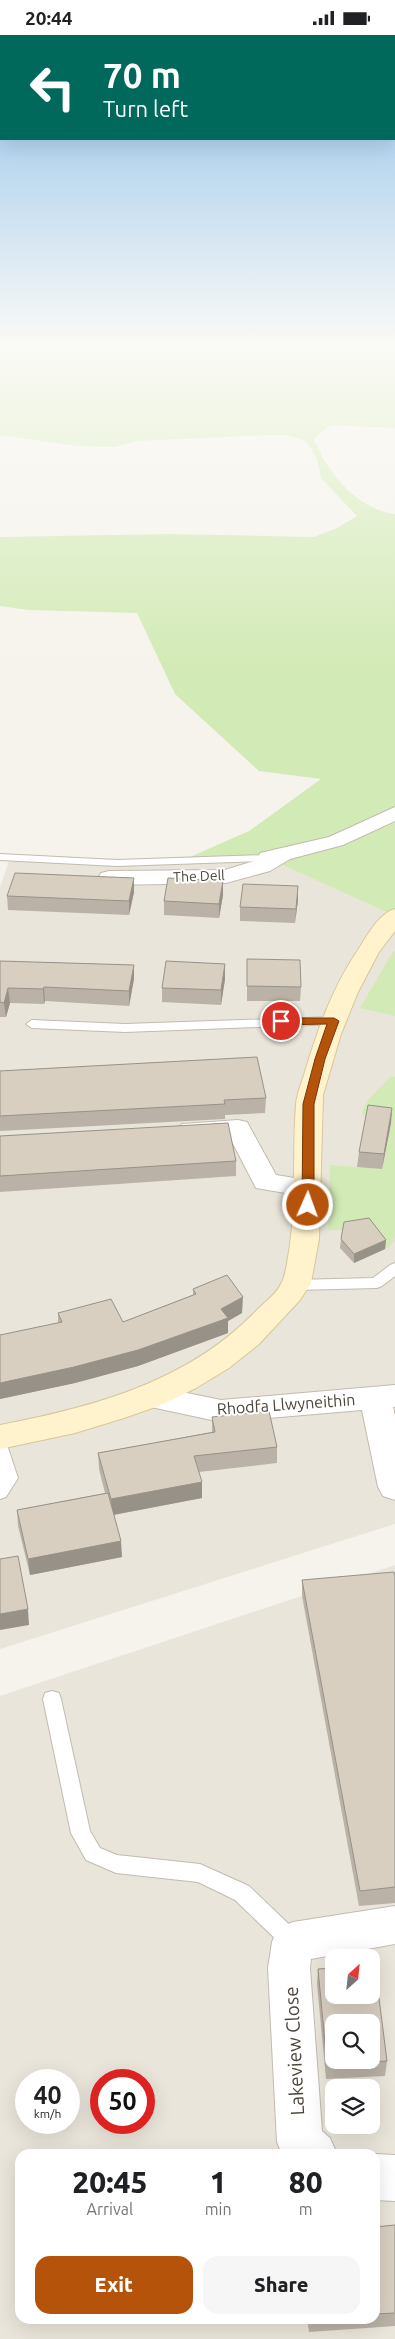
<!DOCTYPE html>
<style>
body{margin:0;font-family:Ubuntu,sans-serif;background:#f6f6f6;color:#202124;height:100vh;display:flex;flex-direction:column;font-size:19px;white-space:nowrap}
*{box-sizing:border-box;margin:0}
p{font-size:16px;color:#757577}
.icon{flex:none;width:28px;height:28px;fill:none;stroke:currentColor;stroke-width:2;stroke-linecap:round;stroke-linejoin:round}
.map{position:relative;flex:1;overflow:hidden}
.sheet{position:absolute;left:15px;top:2114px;width:365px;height:175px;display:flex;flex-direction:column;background:#fff;border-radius:15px;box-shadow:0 5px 20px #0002}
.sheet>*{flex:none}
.banner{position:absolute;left:0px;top:0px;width:395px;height:105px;box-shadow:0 5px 20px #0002;background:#00695c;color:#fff;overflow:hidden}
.needle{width:32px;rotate:27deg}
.tools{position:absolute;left:325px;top:1914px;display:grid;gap:10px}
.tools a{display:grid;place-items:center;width:55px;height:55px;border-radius:10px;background:#fff;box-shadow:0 5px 20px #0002;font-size:25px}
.speed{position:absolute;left:15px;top:2034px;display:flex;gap:10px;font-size:25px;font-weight:700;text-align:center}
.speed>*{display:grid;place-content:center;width:65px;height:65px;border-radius:50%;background:#fff;box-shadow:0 5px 20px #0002;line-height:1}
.speed small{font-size:12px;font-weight:400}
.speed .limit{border:8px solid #d22;background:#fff;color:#111}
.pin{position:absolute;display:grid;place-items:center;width:42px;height:42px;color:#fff;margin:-21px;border:2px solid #fff;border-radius:50%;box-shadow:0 1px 5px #0007}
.me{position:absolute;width:55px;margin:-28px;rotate:2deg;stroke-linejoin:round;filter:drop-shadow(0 0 4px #0008)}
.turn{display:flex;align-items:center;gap:18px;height:105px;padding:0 20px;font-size:22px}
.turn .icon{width:65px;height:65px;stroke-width:2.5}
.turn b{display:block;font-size:35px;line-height:42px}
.eta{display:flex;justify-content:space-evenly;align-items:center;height:85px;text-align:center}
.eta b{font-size:30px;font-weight:800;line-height:35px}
.action{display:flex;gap:10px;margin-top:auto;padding:10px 20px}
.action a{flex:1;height:58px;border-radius:15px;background:#b45309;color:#fff;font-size:20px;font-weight:800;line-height:58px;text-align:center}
.action a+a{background:#f6f6f6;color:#202124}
.status{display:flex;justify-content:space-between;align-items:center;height:35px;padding:0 25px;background:#fff;direction:ltr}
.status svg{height:14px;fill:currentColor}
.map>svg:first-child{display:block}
</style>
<div class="status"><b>20:44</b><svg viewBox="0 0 49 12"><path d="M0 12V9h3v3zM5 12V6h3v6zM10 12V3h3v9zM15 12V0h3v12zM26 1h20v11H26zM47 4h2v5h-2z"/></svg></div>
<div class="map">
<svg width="395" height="2304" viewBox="0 0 395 2304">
<rect width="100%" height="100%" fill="#f6f3ec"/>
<!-- residential -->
<g fill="#eae5da" fill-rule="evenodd">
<polygon points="10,823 118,828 267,823 395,881 395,1489 0,1614 0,852"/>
<path d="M395,1530V2304H0V1661ZM334,1922H371V1960H334ZM334,1988H371V2025H334ZM26,2045H69V2088H26ZM101,2045H144V2088H101ZM334,2052H371V2090H334ZM20,2119H375V2284H20Z"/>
</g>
<!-- green -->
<g fill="#d2eab5">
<path d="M0,313H395V393L331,390L313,404C321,415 321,422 328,431C343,454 367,476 395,479V881L267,823L181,826L249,796L321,744L259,736L175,659L137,578L29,575L0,571V502L170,499L314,502L337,493L357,481L321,443L317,424L307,407L288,400H271L138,406L115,412L77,411L0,400Z"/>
<polygon points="395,915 395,981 360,973 391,920"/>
<polygon points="391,1041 395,1042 395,1204 389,1212 385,1214 344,1195 328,1195 330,1130 382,1134 367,1086 362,1077 369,1064"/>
</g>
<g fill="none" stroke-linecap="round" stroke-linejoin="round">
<defs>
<g id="service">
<polygon points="0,819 117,825 267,820 272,823 267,826 117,831 0,825"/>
<polygon points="334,982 340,986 338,989 125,997 32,993 26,989 32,985 125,989"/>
<polygon points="395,1228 395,1241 382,1251 377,1253 295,1255 290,1253 288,1250 290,1247 295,1245 373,1243 390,1230"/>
<polygon points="0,1407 6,1409 8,1413 18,1443 6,1462 0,1464"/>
<polygon points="52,1656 59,1658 61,1664 90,1796 100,1813 117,1820 200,1829 249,1851 299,1899 302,1906 299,1913 292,1916 285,1913 235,1865 198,1847 116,1838 86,1825 71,1798 43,1664 45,1658"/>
</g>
<g id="minor">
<polygon points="395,772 395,786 343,810 290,824 270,836 226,848 109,850 101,848 98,843 101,838 109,836 225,835 254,826 258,824 260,818 329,802"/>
<polygon points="238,1085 247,1087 276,1140 319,1147 323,1153 319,1159 309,1162 256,1153 229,1101 191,1103 182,1101 178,1095 182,1089"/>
<polygon points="148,1350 221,1365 395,1350 395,1372 393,1372 395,1381 395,1465 383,1461 378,1452 362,1375 221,1387 137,1369 132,1361 137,1353"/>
<polygon points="395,1871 395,1909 311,1924 310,1933 322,2096 330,2103 337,2119 282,2119 277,2107 268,1933 272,1907 278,1893 293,1887"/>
<polygon points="375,2119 395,2120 395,2166 375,2165"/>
</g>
<path id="secondary" d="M395,874V896L379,917L358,957L341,999L323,1060L319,1204L311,1248L300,1265L259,1309L229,1333L196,1353L161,1370L124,1383L75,1398L0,1414V1390C94,1372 187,1347 255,1277C263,1268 276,1260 281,1249C286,1240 287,1227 289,1216C297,1167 292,1118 296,1069C297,1059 301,1049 304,1040C317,996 332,953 358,915C367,901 379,878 395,874Z"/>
</defs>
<!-- service casing -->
<use href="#service" stroke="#c2bbae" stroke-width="2"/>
<!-- minor casing -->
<use href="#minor" stroke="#c2bbae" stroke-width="2"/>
<!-- secondary casing -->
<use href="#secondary" stroke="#d6c79b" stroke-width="2"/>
<!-- service -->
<use href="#service" fill="#fff" fill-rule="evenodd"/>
<!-- minor -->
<use href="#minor" fill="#fff" fill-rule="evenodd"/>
<!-- secondary -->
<use href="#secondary" fill="#fff3cd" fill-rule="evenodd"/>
</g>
<!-- wall -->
<g fill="#bab2a6">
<polygon points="223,846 223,860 219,883 164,880 164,866"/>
<polygon points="134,857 129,880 8,875 7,861"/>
<polygon points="298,865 295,888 240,886 240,872"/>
<polygon points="247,924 301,952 300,966 247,966"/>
<polygon points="0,926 134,930 134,944 129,971 45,966 44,969 10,968 6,982 0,982"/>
<polygon points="225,929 225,944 221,970 162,967 162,953"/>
<polygon points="0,1036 266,1063 265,1078 225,1080 225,1084 0,1096"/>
<polygon points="392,1073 391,1088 382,1134 357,1132 359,1117"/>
<polygon points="0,1101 236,1126 236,1141 0,1157"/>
<polygon points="341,1204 386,1205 385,1214 354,1228 340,1213"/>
<polygon points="193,1254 242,1278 228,1286 228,1298 138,1331 75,1348 0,1364 0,1300 58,1288 58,1278 123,1287 193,1260"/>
<polygon points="212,1382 277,1412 277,1428 199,1437 202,1463 114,1480 122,1522 30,1540 18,1491 17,1475 105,1458 99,1434 98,1418 212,1397"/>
<polygon points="395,1541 395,1868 359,1871 302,1561 302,1545"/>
<polygon points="318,1934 387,2026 385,2041 326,2044 317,1949"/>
<polygon points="395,2190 395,2291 309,2297 307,2284 375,2284 375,2192"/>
</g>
<!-- shaded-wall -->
<g fill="#979187">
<polygon points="134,843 134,857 129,880 129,866"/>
<polygon points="223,846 223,860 219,883 219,869"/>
<polygon points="298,851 298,865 295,888 296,874"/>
<polygon points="225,929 225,944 221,970 221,955"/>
<polygon points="134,930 134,944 129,971 129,956"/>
<polygon points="44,952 45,966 44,969 43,954"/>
<polygon points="8,953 10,968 6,982 4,968"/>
<polygon points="392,1073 391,1088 382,1134 384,1119"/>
<polygon points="386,1205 385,1214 354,1228 354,1219"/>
<polygon points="243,1262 242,1278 228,1286 228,1298 138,1331 75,1348 0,1364 0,1348 221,1274"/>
<polygon points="202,1447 202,1463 112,1480 111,1464"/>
<polygon points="121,1506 122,1522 30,1540 28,1524"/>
<polygon points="28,1574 29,1590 0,1595 0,1579"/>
</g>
<!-- building -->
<g fill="#d8cfc1" stroke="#979187" fill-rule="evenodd">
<polygon points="15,838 134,843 129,866 7,861"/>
<polygon points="168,843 223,846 219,869 164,866"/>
<polygon points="243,849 298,851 296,874 240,872"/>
<polygon points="247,924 300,925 301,952 247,951"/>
<polygon points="0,926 134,930 129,956 44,952 43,954 8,953 4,968 0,967"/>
<polygon points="166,926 225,929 221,955 162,953"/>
<polygon points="257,1022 266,1063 224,1065 225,1069 0,1081 0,1036"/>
<polygon points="368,1070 392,1073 384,1119 359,1117"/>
<polygon points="228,1088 236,1126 0,1141 0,1101"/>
<polygon points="369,1183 386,1205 354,1219 341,1204 344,1187"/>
<polygon points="227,1240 243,1262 221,1274 228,1283 138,1315 74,1332 0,1348 0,1300 62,1287 58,1278 111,1264 123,1287 196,1259 193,1254"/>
<polygon points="269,1376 277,1412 194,1421 202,1447 111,1464 98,1418 215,1397 212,1382"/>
<polygon points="108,1458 121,1506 28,1524 17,1475"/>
<polygon points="18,1521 28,1574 0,1579 0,1524"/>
<polygon points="394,1537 395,1541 395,1852 360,1856 302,1545"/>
<path d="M371,1932H375L387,2026L327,2029L318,1934L334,1933V1960H371ZM334,1988H371V2025H334Z"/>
<polygon points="395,2190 395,2278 375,2279 375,2192"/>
</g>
<!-- sky -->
<linearGradient id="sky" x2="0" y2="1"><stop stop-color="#8fc1ec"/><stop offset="0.49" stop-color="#fbfaf6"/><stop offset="1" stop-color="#fbfaf6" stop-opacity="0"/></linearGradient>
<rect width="395" height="636" fill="url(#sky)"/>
<!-- route -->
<polygon fill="#b45309" stroke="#753606" points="334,983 339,986 325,1024 314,1069 314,1170 308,1174 302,1170 303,1069 315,1024 327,989 281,990 276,986 281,983"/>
<g text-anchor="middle" stroke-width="4" stroke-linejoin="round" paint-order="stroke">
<!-- far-street labels -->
<g font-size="14" fill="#4b4439" stroke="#fff">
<text transform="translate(199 841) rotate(-2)" y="5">The Dell</text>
</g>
<!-- street labels -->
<g font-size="16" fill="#4b4439" stroke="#fff">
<text transform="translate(286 1369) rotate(-4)" y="6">Rhodfa Llwyneithin</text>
</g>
<!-- near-street labels -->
<g font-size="19" fill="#4b4439" stroke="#fff">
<text transform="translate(294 2016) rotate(-93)" y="7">Lakeview Close</text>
</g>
</g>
</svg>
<div class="tools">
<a><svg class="needle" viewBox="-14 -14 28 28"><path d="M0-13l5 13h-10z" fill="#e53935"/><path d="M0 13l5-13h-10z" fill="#757577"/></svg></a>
<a><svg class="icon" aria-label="search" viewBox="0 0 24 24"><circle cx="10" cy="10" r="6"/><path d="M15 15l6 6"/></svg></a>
<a><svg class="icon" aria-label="layers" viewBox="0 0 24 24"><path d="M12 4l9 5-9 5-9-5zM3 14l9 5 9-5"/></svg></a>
</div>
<div class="speed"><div>40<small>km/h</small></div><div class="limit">50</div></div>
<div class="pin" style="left:281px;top:986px;background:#d93025"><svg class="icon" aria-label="arrive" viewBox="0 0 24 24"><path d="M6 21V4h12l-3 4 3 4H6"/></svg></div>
<svg class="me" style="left:308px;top:1170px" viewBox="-20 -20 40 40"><circle r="17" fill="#b45309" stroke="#fff" stroke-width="3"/><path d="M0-11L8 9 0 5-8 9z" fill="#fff"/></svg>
<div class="banner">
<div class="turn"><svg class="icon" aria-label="left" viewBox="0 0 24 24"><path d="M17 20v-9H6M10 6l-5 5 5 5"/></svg><div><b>70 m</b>Turn left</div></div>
</div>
<section class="sheet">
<div class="eta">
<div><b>20:45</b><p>Arrival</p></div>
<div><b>1</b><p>min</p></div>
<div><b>80</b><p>m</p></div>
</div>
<div class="action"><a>Exit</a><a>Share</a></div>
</section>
</div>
